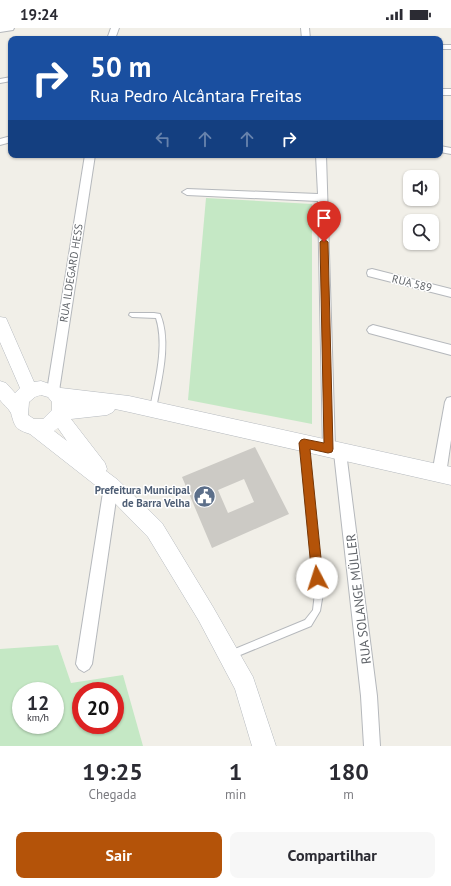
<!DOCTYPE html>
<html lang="pt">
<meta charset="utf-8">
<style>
body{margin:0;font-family:"PT Sans",sans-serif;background:#f7f7f7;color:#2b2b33;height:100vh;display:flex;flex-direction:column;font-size:15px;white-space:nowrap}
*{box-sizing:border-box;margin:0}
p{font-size:13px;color:#7c7c81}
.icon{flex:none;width:22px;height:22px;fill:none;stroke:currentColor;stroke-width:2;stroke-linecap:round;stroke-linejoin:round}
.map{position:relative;height:718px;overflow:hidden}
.side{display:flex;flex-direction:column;background:#fff;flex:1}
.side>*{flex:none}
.top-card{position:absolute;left:8px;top:8px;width:435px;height:122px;border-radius:8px;box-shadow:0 1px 3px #0004;background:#1a4fa0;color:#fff;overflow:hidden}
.buttons{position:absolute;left:403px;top:142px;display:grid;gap:8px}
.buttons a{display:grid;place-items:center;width:36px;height:36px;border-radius:8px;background:#fff;box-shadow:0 1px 3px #0004;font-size:20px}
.speed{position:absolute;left:12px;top:654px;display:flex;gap:8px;font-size:20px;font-weight:700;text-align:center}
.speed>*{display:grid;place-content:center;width:52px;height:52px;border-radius:50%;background:#fff;box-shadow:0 1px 3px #0004;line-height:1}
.speed small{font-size:10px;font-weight:400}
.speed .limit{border:6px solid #d22;background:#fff;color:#111}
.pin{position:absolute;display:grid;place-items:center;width:34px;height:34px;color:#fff;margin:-41px -17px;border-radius:50% 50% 50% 0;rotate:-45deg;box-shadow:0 0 4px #0007}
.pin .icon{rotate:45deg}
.me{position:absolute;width:44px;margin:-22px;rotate:355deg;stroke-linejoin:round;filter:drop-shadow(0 0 3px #0008)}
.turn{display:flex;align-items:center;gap:14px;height:84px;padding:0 16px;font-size:18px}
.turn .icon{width:52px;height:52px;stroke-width:2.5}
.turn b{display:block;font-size:28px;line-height:34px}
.lanes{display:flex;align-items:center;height:38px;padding:0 16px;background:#0003;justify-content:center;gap:20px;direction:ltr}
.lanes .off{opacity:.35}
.eta{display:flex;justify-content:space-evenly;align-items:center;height:68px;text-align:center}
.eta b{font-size:24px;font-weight:700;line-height:28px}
.primary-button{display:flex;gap:8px;margin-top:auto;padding:8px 16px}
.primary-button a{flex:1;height:46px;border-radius:8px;background:#b45309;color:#fff;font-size:16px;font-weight:700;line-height:46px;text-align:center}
.primary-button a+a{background:#f7f7f7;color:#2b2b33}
.status{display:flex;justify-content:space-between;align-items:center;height:28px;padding:0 20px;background:#fff;direction:ltr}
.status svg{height:11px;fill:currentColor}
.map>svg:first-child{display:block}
</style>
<div class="status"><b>19:24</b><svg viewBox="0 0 49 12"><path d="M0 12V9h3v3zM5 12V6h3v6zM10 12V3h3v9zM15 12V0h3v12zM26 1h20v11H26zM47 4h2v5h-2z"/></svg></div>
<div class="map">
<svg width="451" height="718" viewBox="0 0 451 718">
<rect width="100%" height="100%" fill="#f1efe8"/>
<!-- green -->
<g fill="#c5e8c5" fill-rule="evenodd">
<polygon points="206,170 312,176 312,396 188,372"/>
<path d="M58,617L71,655L123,647L143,718H0V621ZM21,663H55V697H21ZM81,663H115V697H81Z"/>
</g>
<!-- building -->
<path fill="#cccac5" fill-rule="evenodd" d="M255,419L289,486L212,520L182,449ZM244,451L254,474L228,485L218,462Z"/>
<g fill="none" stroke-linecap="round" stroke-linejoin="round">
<defs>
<g id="lane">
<path d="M130,285H154L160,286C172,314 161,353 156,381L155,383L153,384L151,383L150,381C155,353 165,318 156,290L132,289L129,287Z"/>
<polygon points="304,414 306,415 307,417 323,565 320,583 311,598 233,630 230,629 229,626 230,623 305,592 313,582 315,565 301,417 302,415"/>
</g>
<g id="street">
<polygon points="0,0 14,0 13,2 0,4"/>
<polygon points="111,0 119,0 115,11 107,11"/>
<polygon points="301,0 309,0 310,11 302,11"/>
<rect x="440" y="17" width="11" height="4"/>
<polygon points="11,49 11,53 0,55 0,51"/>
<rect x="440" y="61" width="11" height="6"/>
<polygon points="11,108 11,114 0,117 0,111"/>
<polygon points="440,118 451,120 451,126 440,124"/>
<polygon points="85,127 95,127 59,363 57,367 53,368 49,367 47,363"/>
<polygon points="316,127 326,127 335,420 340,418 345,420 346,424 377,668 380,718 364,718 361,668 334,425 329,427 324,425 323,421 318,173 187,167 182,164 187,161 318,166"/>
<polygon points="372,241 451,261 451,269 368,248 367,245 368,242"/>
<polygon points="373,297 451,317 451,327 369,305 367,302 369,299"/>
<polygon points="451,369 451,412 446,446 444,450 439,452 434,450 432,446 445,374 447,370"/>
<polygon points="111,452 116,454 118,458 92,636 89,641 84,644 79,641 76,636 104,458 106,454"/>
</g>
<path id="secondary" d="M0,289L6,290L34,354L41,353L61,360L129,368L451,439V457L129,384L115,381L113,384L107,387L71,391L105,435L107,441L106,443L118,452L162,495L213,579L253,649L276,718H252L235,661L199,593L148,509L104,464L30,406C15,401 15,399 11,385C9,381 3,376 0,372V353L6,355L15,365L20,360L0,314ZM41,367L48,369L52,374V382L43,391H34L28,387L29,374L35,369ZM58,400L67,413L54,403Z"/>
</defs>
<!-- lane casing -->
<use href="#lane" stroke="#b5b8bc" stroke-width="2"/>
<!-- street casing -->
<use href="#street" stroke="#b5b8bc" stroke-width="2"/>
<!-- secondary casing -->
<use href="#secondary" stroke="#b6babf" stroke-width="1"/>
<!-- lane -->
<use href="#lane" fill="#fff" fill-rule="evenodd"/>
<!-- street -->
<use href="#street" fill="#fff" fill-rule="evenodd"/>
<!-- secondary -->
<use href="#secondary" fill="#fff" fill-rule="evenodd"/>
</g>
<!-- route -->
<polygon fill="#b45309" stroke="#753606" points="324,211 328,214 333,421 332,424 328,425 310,421 323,550 321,554 317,555 313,554 312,550 299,415 301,412 304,411 324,415 320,214"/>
<!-- icons -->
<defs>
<symbol id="civic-disc" viewBox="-11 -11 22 22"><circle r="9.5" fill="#5c6f8a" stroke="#fff"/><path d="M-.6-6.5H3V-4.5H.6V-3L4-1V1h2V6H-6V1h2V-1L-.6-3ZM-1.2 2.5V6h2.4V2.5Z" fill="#fff"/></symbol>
</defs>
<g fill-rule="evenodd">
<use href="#civic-disc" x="192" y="456" width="25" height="25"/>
</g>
<g text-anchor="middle" stroke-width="3" stroke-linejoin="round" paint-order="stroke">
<!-- street labels -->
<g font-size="11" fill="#5f6368" stroke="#fff">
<text transform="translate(71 245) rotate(-81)" y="4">RUA ILDEGARD HESS</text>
<text transform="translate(412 255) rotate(14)" y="4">RUA 589</text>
</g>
<!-- service labels -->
<g font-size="11" font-weight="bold" fill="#4e5e75" stroke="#fff" text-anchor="end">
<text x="190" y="466">Prefeitura Municipal<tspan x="190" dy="13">de Barra Velha</tspan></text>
</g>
<!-- near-street labels -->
<g font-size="13" fill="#5f6368" stroke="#fff">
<text transform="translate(358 571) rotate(-97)" y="5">RUA SOLANGE MÜLLER</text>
</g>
</g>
</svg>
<div class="buttons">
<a><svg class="icon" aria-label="sound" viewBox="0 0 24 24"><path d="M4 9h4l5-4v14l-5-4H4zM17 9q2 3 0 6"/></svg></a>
<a><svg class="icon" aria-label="search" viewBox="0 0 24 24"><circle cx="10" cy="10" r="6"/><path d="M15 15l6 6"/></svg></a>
</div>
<div class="speed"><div>12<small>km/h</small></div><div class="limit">20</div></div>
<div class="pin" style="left:324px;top:214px;background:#d93025"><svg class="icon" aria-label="arrive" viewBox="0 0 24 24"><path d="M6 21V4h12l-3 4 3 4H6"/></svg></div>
<svg class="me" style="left:317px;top:550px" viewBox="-20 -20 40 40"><circle r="19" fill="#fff"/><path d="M0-13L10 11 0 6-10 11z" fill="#b45309"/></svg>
<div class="top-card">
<div class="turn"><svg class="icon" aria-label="right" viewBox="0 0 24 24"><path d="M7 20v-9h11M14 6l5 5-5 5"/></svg><div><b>50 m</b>Rua Pedro Alcântara Freitas</div></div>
<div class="lanes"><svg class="icon off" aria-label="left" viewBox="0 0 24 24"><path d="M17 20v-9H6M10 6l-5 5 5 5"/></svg><svg class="icon off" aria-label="ahead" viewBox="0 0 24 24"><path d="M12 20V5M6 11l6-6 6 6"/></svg><svg class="icon off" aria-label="ahead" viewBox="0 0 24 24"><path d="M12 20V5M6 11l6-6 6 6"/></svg><svg class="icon" aria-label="right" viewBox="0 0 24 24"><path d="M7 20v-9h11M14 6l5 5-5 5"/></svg></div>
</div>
</div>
<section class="side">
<div class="eta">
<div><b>19:25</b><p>Chegada</p></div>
<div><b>1</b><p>min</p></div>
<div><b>180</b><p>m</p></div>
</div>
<div class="primary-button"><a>Sair</a><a>Compartilhar</a></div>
</section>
